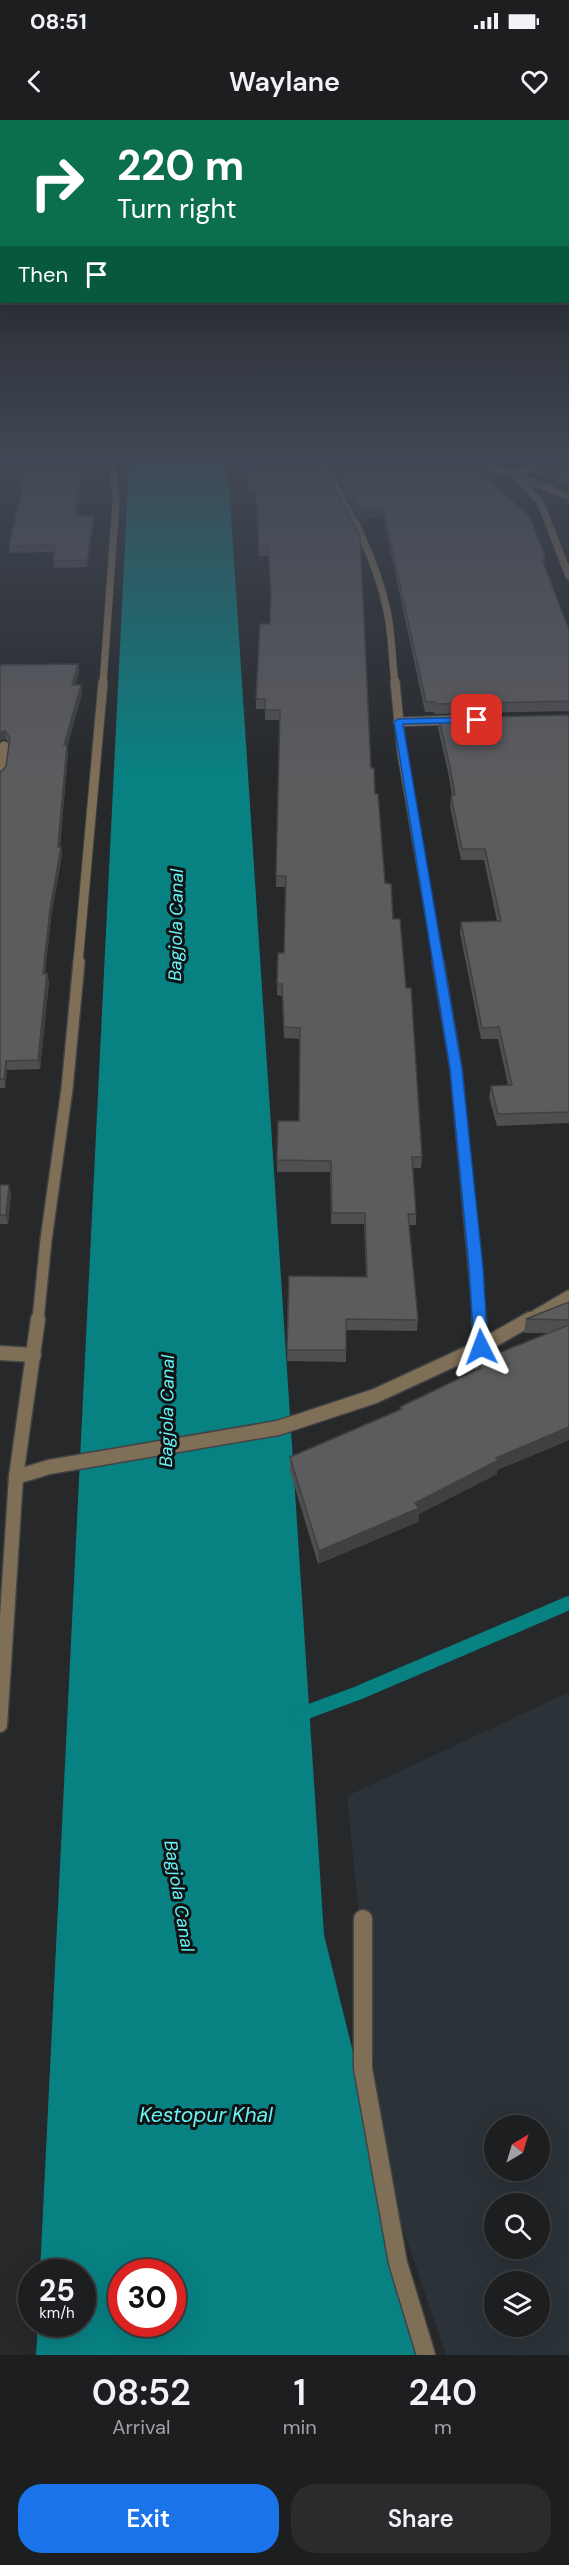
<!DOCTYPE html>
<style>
body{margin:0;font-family:"DM Sans",sans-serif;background:#292b2d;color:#f1f3f6;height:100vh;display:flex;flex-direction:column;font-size:22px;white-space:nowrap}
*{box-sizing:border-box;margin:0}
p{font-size:20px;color:#a0a2a5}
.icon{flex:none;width:33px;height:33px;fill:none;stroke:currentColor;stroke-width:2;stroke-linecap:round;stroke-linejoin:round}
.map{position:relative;height:2235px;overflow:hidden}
.side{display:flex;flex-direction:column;background:#1c1e20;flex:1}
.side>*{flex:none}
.banner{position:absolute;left:0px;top:0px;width:570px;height:183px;box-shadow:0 6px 24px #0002,0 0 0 2px #3a3c3e;background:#0b6e4f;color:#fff;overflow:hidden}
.needle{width:39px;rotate:38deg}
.tools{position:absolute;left:484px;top:1995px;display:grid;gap:12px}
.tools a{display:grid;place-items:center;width:66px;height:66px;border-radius:50%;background:#1c1e20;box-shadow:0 6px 24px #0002,0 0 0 2px #3a3c3e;font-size:30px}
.speed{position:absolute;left:18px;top:2139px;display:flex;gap:12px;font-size:30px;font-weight:700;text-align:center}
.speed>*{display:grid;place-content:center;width:78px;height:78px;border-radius:50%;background:#1c1e20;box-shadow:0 6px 24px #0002,0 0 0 2px #3a3c3e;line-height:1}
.speed small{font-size:15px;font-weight:400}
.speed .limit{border:9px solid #d22;background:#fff;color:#111}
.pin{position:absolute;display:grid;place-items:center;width:51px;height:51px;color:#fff;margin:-26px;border-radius:12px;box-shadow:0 3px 9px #0006}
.me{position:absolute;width:66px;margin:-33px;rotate:357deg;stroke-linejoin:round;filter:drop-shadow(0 0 4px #0008)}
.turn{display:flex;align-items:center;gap:21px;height:126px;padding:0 18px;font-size:27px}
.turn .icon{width:78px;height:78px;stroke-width:2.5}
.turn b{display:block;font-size:42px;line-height:51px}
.then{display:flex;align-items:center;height:57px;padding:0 18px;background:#0003;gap:12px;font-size:22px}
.eta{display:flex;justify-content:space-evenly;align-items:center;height:102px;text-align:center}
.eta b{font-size:36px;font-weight:600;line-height:42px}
.action{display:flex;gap:12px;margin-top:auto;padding:12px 18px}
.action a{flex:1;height:69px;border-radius:24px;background:#1a73e8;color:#fff;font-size:24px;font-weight:600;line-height:69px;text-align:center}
.action a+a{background:#292b2d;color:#f1f3f6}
.status{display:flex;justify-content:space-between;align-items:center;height:42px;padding:0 30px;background:#1c1e20;direction:ltr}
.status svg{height:16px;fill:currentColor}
header{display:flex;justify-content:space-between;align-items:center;height:78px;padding:0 18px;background:#1c1e20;font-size:27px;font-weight:600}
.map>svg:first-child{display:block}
</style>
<div class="status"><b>08:51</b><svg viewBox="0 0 49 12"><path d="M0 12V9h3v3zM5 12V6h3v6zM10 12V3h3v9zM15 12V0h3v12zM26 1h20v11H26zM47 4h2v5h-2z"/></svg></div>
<header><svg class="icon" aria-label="back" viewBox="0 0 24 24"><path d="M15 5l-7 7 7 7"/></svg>Waylane<svg class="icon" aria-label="heart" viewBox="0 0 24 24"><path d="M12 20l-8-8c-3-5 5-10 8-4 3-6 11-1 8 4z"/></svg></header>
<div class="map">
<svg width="569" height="2235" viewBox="0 0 569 2235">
<rect width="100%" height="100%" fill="#26282a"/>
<!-- built -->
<path fill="#2b3238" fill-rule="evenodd" d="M569,1572V2235H446L385,2056L347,1676ZM495,2006H540V2050H495ZM495,2084H540V2128H495ZM495,2162H540V2206H495Z"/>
<!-- water -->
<path fill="#088183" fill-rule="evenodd" d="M129,344H224L228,349L324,1815L428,2235H36L38,2204H82V2152H40ZM122,2152H172V2204H122Z"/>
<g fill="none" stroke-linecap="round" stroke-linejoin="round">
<!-- stream -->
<polyline stroke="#088183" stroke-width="14" points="296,1596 358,1573 569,1483"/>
<defs>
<polyline id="service" points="0,653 4,626"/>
<g id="minor-far4">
<path d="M323,344C350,391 376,437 387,491C392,514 392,540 395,564"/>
<polyline points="481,344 514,354 569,377"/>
<polyline points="547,344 514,354 540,382 569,456"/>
<polyline points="103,564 116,382 113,344"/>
</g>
<g id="minor-far3">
<polyline points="395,562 402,633 438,843"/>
<polyline points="398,602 454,600"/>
<polyline points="78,843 103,562"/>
</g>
<g id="minor-far2">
<polyline points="438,842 456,949 479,1200"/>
<polyline points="38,1200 46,1120 67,969 79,842"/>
<polyline points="528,1200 569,1176"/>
</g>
<g id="minor-far1">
<polyline points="479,1199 481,1227"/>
<polyline points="0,1233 34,1235"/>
<polyline points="16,1357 49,1347 278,1308 375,1276 481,1227 530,1199"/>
<polyline points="0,1605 16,1357 38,1199"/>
</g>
<polyline id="minor" points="363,1799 363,1948 398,2143 426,2235"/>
</defs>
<!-- service casing -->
<use href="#service" stroke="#414345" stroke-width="11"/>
<!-- minor-far4 casing -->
<use href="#minor-far4" stroke="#414345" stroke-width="8"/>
<!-- minor-far3 casing -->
<use href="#minor-far3" stroke="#414345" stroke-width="11"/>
<!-- minor-far2 casing -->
<use href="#minor-far2" stroke="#414345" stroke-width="14"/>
<!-- minor-far1 casing -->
<use href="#minor-far1" stroke="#414345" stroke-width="17"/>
<!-- minor casing -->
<use href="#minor" stroke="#414345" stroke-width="21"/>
<!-- service -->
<use href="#service" stroke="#806f57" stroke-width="9"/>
<!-- minor-far4 -->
<use href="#minor-far4" stroke="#806f57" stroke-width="7"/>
<!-- minor-far3 -->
<use href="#minor-far3" stroke="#806f57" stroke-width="9"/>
<!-- minor-far2 -->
<use href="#minor-far2" stroke="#806f57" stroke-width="11"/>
<!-- minor-far1 -->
<use href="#minor-far1" stroke="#806f57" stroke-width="14"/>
<!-- minor -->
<use href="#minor" stroke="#806f57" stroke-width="18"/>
</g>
<!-- wall -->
<g fill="#4f4f52">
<polygon points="20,344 85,344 77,396 94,402 87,447 54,448 53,441 55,432 10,433 9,426 25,356 21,361"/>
<polygon points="235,344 321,344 375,674 385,763 393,799 406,868 422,1037 421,1048 413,1048 416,1094 416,1105 409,1105 418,1200 417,1211 346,1210 346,1242 287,1241 289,1156 366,1157 364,1104 331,1104 330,1052 277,1052 278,1001 299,1001 300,919 284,918 282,876 277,875 278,833 284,833 286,767 276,767 280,600 265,600 265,589 256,589 256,579 270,504 271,475 268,436 259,436 255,372 249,372 247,358 237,358"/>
<polygon points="330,344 467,344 545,436 544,446 569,510 569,591 435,594 434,592 425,592 383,396 360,400"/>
<polygon points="569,344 569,366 534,354 535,346"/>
<polygon points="78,544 79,552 75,565 81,565 82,573 67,627 68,634 60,727 61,727 62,735 51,798 45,854 47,853 49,862 40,949 7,950 5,968 0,968 0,651 2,651 6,646 9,624 6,619 1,620 0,545"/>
<polygon points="569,595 569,1003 497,1006 489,977 491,966 508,965 498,919 481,919 460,813 461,802 497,801 484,740 461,740 450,686 451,676 452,676 449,657 438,608 439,598"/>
<polygon points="0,1065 11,1074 8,1104 0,1104"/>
<polygon points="569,1182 569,1320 497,1350 497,1354 419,1394 418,1402 318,1444 290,1351 290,1337 400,1289 400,1287 475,1251 476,1242 547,1213 524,1213 526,1199"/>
</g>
<!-- shaded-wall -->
<g fill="#404042">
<polygon points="83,344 85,344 76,403 75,396"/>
<polygon points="27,346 28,353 21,361 20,354"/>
<polygon points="383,388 383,396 360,400 360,391"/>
<polygon points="94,396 94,402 87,447 87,440"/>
<polygon points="78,544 79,552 73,573 72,565"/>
<polygon points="81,565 82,573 67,627 68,634 59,735 58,727 64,625"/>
<polygon points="5,611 6,619 1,620 0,621 0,612"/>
<polygon points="61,727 62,735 51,798 44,862 43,854 50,789"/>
<polygon points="47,853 49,862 40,949 38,940"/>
<polygon points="6,941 7,950 5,968 4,959"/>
<polygon points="9,1065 11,1074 8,1104 6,1095"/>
<polygon points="569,1307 569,1320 497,1350 497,1354 419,1394 418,1402 318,1444 319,1431 415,1383 496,1338"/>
</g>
<!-- building -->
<g fill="#5c5c5f" stroke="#404042" stroke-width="1.5">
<polygon points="20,344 83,344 75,396 94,396 87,440 53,441 56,425 9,426 27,346 20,354"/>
<polygon points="236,344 321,344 360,416 371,648 374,648 375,674 378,674 385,763 391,764 393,799 400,799 406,868 411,868 422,1037 412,1037 416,1094 408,1094 418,1200 346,1199 346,1230 287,1230 289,1156 367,1157 365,1093 332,1093 331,1041 277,1040 278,1001 299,1001 300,908 284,907 282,864 277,864 278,833 284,833 286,756 276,756 280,590 265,590 265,579 256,579 260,504 270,504 271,469 268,427 259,427 255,363 249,364 247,350 237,350"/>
<polygon points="334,344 467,344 477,348 530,397 545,436 541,437 569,510 569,581 436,584 435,582 426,582 383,388 360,391"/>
<polygon points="540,344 569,344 569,357 535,346"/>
<polygon points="78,544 72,565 81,565 64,625 67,625 58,727 61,727 50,789 43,854 47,853 38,940 6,941 4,959 0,959 0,651 2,651 6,646 10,618 5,611 0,612 0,545"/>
<polygon points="569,595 569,992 498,994 491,966 512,965 499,907 482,908 461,802 501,801 485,729 462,729 451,676 455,675 450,647 439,598"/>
<polygon points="0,1065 9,1065 6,1095 0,1095"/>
<polygon points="569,1182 569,1200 526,1199"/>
<polygon points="569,1205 569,1307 496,1338 499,1340 415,1383 419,1388 319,1431 290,1337 402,1289 400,1287 481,1248 476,1242"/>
</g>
<!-- sky -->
<linearGradient id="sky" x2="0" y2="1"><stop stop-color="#151617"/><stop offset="0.52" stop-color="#414855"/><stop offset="1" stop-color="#414855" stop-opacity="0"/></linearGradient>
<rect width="569" height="657" fill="url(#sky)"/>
<!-- route -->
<polygon fill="#1a73e8" stroke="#114b97" stroke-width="1.5" points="477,597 482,600 481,602 403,604 462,949 483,1148 488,1227 486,1231 476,1231 474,1227 469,1148 450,949 394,602 398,599"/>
<g text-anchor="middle" stroke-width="6" stroke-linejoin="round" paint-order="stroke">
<!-- water labels -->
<g font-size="18" font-style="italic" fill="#66f4f6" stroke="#101112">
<text transform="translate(176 805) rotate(-89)" y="6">Bagjola Canal</text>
<text transform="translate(167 1291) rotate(-89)" y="6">Bagjola Canal</text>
<text transform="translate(179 1776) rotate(81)" y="6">Bagjola Canal</text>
</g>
<!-- near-water labels -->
<g font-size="21" font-style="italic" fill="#66f4f6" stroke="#101112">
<text x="206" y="2002">Kestopur Khal</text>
</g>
</g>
</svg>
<div class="tools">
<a><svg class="needle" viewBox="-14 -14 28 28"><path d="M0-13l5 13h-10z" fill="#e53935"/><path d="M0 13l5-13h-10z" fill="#a0a2a5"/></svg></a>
<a><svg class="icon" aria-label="search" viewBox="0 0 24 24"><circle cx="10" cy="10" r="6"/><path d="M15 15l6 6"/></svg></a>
<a><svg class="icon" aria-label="layers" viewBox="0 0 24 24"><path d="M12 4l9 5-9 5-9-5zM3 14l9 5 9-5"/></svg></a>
</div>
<div class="speed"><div>25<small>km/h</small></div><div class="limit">30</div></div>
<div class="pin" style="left:477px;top:600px;background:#d93025"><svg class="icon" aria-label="arrive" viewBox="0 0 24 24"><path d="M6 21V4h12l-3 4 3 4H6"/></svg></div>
<svg class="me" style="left:481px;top:1227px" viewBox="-20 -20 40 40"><path d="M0-17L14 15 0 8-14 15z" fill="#1a73e8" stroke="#fff" stroke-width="4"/></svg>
<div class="banner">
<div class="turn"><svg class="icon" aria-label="right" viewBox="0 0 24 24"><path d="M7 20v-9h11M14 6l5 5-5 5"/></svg><div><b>220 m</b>Turn right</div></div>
<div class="then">Then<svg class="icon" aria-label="arrive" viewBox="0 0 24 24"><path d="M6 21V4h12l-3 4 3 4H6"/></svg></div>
</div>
</div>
<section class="side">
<div class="eta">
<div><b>08:52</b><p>Arrival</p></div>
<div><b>1</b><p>min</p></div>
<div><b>240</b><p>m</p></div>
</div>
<div class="action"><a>Exit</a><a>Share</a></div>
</section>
